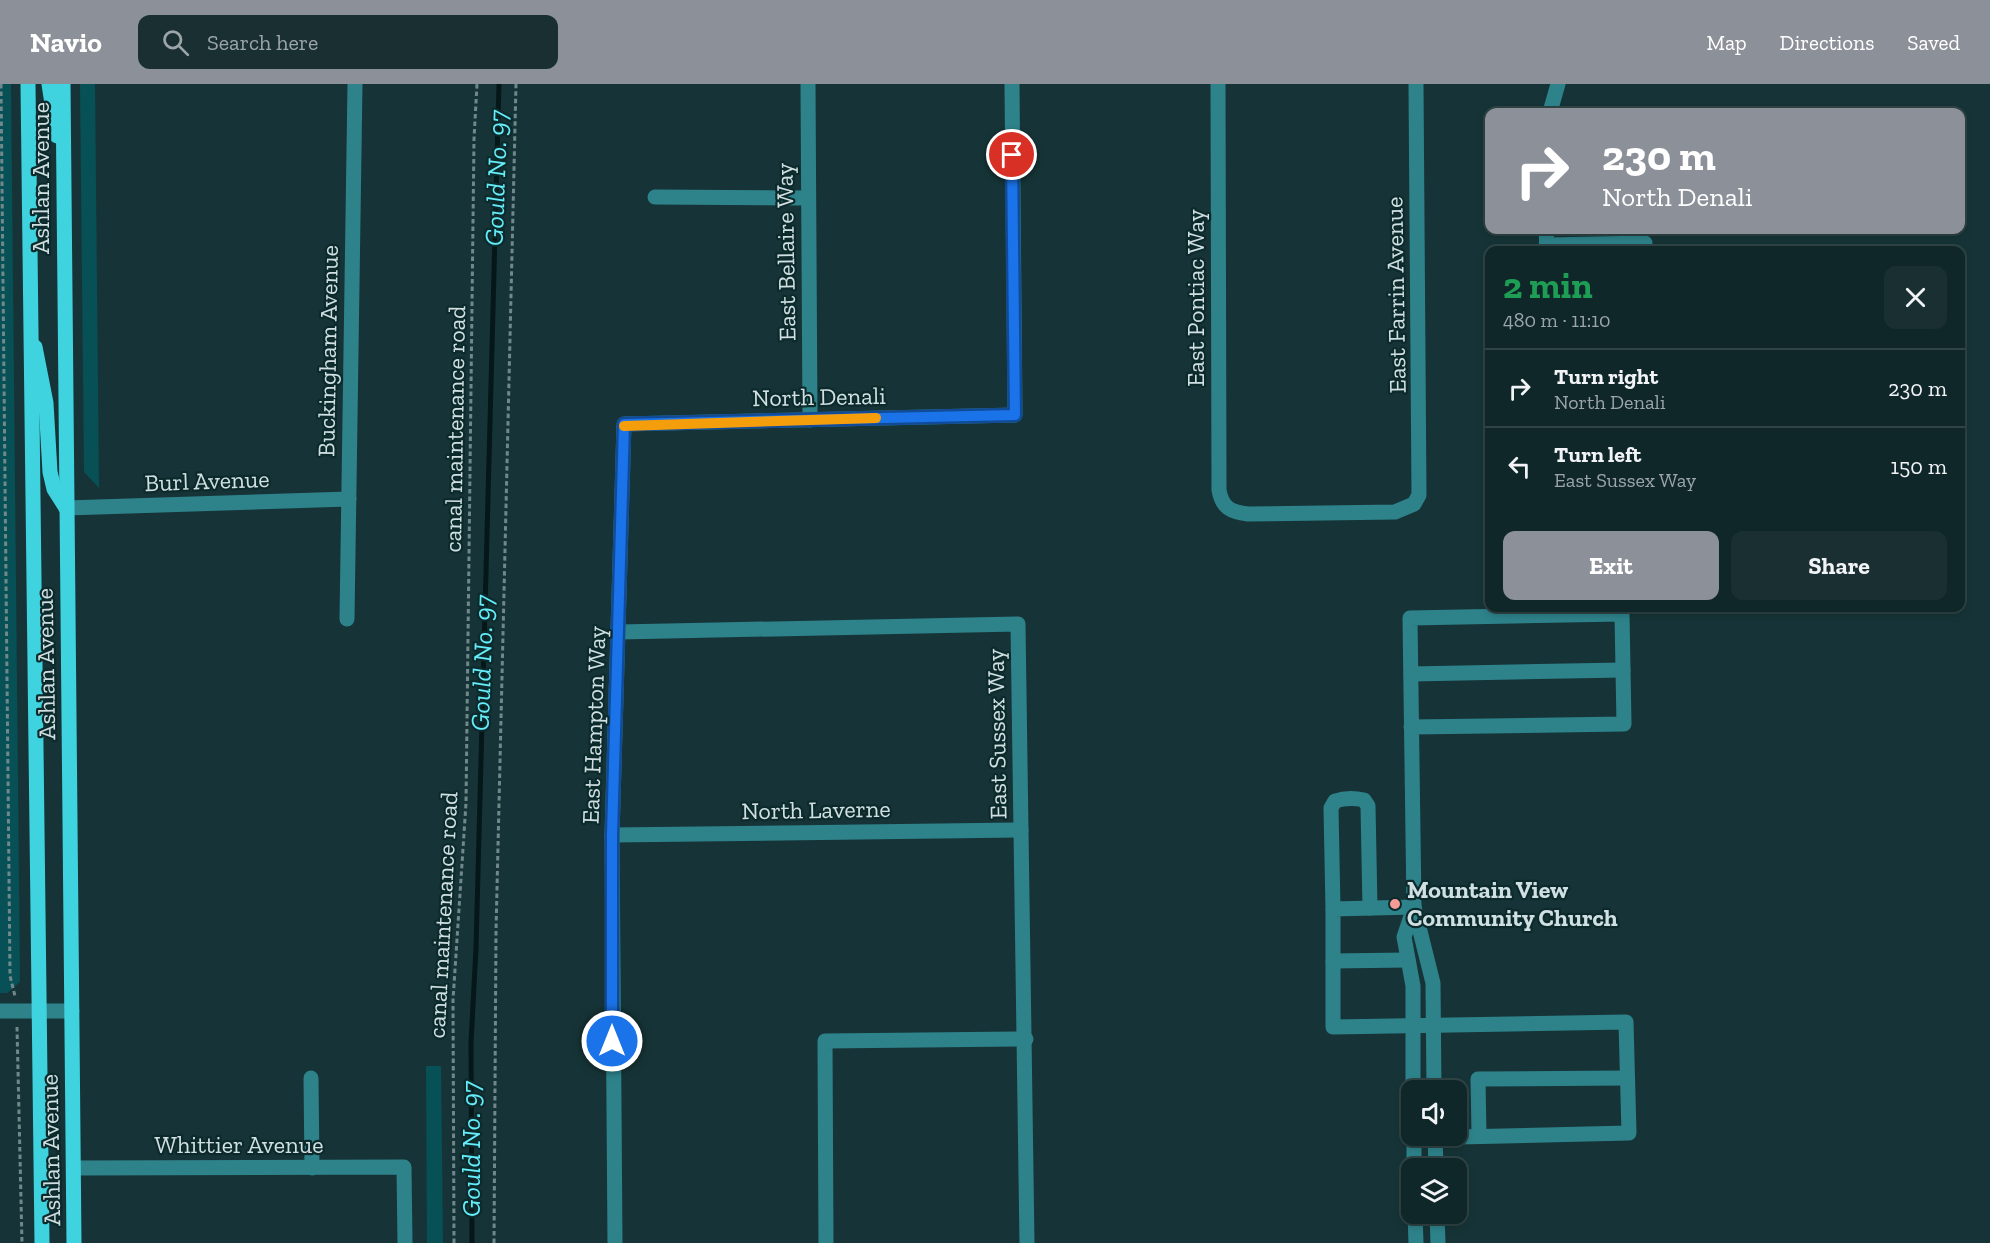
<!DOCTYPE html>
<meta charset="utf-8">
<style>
body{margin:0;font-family:"Zilla Slab",serif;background:#192f31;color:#f1f3f6;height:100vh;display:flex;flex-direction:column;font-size:22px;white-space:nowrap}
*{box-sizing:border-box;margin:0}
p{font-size:20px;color:#9ca5a8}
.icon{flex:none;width:33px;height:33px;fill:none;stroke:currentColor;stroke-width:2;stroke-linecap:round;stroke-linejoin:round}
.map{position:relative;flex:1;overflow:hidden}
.panel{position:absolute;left:1485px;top:162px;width:480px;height:366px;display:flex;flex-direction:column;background:#102729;border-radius:12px;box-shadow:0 3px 9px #0003,0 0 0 2px #304446}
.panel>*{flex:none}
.hud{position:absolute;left:1485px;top:24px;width:480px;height:126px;border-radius:12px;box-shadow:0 3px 9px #0003,0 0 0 2px #304446;background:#8c9099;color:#fff;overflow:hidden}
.buttons{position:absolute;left:1401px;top:996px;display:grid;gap:12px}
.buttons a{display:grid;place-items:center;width:66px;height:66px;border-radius:12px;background:#102729;box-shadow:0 3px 9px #0003,0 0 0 2px #304446;font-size:30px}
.pin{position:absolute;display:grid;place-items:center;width:51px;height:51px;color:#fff;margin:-26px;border:3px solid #fff;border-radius:50%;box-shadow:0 2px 6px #0007}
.me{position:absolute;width:66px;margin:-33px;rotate:0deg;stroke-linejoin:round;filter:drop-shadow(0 0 4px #0008)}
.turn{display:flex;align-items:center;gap:21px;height:126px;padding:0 18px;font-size:27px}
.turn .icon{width:78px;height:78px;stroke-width:2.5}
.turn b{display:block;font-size:42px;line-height:51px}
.round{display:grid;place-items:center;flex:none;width:63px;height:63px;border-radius:12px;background:#192f31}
.summary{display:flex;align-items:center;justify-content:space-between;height:102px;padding:0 18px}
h1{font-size:36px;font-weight:700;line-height:45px;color:#1e9e55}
.primary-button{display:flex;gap:12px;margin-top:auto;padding:12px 18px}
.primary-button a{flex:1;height:69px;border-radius:12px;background:#8c9099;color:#fff;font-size:24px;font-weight:700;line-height:69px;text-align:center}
.primary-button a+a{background:#192f31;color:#f1f3f6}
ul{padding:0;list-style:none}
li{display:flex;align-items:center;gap:18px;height:78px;padding:0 18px;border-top:2px solid #304446}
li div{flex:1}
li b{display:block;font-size:22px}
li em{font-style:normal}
header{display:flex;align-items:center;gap:36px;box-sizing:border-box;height:84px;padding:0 30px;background:#8c9099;color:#fff}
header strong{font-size:28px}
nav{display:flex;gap:33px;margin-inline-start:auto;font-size:21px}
.search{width:420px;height:54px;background:#192f31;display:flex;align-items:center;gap:15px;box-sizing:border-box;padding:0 21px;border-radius:12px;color:#9ca5a8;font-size:22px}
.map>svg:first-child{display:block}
</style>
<header>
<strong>Navio</strong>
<div class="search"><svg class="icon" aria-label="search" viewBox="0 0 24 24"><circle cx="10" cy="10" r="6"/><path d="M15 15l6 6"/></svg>Search here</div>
<nav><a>Map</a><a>Directions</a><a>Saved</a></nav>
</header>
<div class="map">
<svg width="1990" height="1159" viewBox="0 0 1990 1159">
<rect width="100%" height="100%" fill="#163437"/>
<!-- green -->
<g fill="#075056">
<polygon points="0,0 11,0 20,898 7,909 0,909"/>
<polygon points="80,0 95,0 99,404 84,388"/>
<polygon points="426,982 441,982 443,1159 427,1159"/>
</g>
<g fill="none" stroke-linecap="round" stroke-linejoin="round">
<!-- stream -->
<polyline stroke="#061719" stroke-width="5" points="472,1159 471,959 476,864 499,0"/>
<!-- path -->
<g stroke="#71888b" stroke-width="3" stroke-dasharray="4.5 3" stroke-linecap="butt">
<polyline points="1,0 10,892 15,912"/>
<polyline points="17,943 22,1159"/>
<polyline points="454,1159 453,916 466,719 474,55 477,0"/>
<polyline points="494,1159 496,847 516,0"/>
</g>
<!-- minor -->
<g stroke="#2e838b" stroke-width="15">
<polyline points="808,0 810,336"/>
<path d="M1218,0L1219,406C1222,424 1231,428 1248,430L1395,428L1414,420L1419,411L1416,0"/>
<polyline points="1550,28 1558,0"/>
<polyline points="655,113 807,114"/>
<polyline points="1546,146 1547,166"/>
<polyline points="1546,161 1645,159"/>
<polyline points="66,424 349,415"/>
<polyline points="347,535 355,0"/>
<polyline points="619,548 1018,540 1027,1159"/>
<polyline points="1411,590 1623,586"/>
<polyline points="1411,643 1624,640 1622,530 1410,534 1414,823 1433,899 1434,1006"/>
<polyline points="612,751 1021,746"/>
<path d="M1333,825L1331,724L1335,717C1344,714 1355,714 1364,716L1368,722L1370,824"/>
<polyline points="1333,877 1408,876"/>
<polyline points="0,927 72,927"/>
<polyline points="311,994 312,1084"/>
<polyline points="1413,1006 1413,902 1404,853 1414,823"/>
<polyline points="1414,1052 1414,1084"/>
<polyline points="1435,1052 1436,1084"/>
<polyline points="1479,1052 1478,995 1627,994"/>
<polyline points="1414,1054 1629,1049 1626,938 1333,943 1333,825 1414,823"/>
<polyline points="74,1084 404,1083 405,1159"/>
<polyline points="1415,1130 1416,1159"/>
<polyline points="1437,1130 1438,1159"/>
<polyline points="615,1159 612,751 624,340 1015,331 1012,0"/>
<polyline points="826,1159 825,957 1026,955"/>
</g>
<!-- major -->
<g stroke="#3fd3e0" stroke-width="15">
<polyline points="28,0 42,1159"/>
<polyline points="49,0 57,52"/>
<polyline points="63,0 74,1159"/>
<polyline points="35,263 46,319 50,388 54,405 66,424"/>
</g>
</g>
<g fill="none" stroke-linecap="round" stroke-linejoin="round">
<defs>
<polyline id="route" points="612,957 612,751 624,340 1015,331 1012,71"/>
</defs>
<!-- route casing -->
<use href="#route" stroke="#114b97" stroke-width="15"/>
<!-- route -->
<use href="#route" stroke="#1a73e8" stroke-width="10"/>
<!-- slow -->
<polyline stroke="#f59e0b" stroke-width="10" points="624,342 876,334"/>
</g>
<!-- markers -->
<circle fill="#f59c96" stroke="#0c2a2c" stroke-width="2" cx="1395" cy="820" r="6"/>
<g text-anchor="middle" stroke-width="4.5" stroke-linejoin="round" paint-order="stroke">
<!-- street labels -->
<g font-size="24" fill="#d0e0e2" stroke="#0c2a2c">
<text transform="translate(41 94) rotate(-90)" y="8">Ashlan Avenue</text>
<text transform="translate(786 168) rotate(-91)" y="8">East Bellaire Way</text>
<text transform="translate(1396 211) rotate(-91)" y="8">East Farrin Avenue</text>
<text transform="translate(1196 214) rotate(-90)" y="8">East Pontiac Way</text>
<text transform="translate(328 267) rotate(-89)" y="8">Buckingham Avenue</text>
<text transform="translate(819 313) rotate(-1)" y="8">North Denali</text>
<text transform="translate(455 345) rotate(-89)" y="8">canal maintenance road</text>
<text transform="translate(207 397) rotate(-2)" y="8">Burl Avenue</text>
<text transform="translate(46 580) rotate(-91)" y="8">Ashlan Avenue</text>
<text transform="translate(594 641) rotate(-88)" y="8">East Hampton Way</text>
<text transform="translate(997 650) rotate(-91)" y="8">East Sussex Way</text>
<text transform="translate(816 726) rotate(-1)" y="8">North Laverne</text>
<text transform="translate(443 831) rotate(-87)" y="8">canal maintenance road</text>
<text x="239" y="1069">Whittier Avenue</text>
<text transform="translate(51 1066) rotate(-91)" y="8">Ashlan Avenue</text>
</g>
<!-- poi labels -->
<g font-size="24" font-weight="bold" fill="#d0e0e2" stroke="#0c2a2c" text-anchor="start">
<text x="1407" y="814">Mountain View<tspan x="1407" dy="28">Community Church</tspan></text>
</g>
<!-- water labels -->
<g font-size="26" font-style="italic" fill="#65edfa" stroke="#0c2a2c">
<text transform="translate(496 94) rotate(-88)" y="9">Gould No. 97</text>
<text transform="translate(482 579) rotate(-88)" y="9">Gould No. 97</text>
<text transform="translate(471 1065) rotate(-90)" y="9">Gould No. 97</text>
</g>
</g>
</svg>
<div class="buttons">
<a><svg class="icon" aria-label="sound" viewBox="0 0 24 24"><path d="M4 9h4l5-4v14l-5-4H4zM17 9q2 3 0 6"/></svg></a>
<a><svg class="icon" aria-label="layers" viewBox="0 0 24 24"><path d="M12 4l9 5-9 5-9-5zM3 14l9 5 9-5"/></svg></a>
</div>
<div class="pin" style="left:1012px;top:71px;background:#d93025"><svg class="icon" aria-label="arrive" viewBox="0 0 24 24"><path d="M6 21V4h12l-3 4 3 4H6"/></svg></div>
<svg class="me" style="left:612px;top:957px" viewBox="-20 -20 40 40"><circle r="17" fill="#1a73e8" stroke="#fff" stroke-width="3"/><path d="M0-11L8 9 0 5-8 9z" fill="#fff"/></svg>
<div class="hud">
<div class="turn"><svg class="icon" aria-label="right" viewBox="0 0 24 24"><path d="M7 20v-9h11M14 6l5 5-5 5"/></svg><div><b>230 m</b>North Denali</div></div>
</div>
<section class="panel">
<div class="summary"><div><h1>2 min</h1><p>480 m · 11:10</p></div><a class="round"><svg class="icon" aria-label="close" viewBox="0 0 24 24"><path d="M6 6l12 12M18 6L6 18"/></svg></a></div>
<ul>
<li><svg class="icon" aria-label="right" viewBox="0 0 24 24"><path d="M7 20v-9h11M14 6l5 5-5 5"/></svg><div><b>Turn right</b><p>North Denali</p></div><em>230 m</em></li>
<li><svg class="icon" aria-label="left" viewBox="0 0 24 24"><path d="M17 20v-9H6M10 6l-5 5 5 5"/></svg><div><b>Turn left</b><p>East Sussex Way</p></div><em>150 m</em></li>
</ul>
<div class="primary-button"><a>Exit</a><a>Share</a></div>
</section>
</div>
